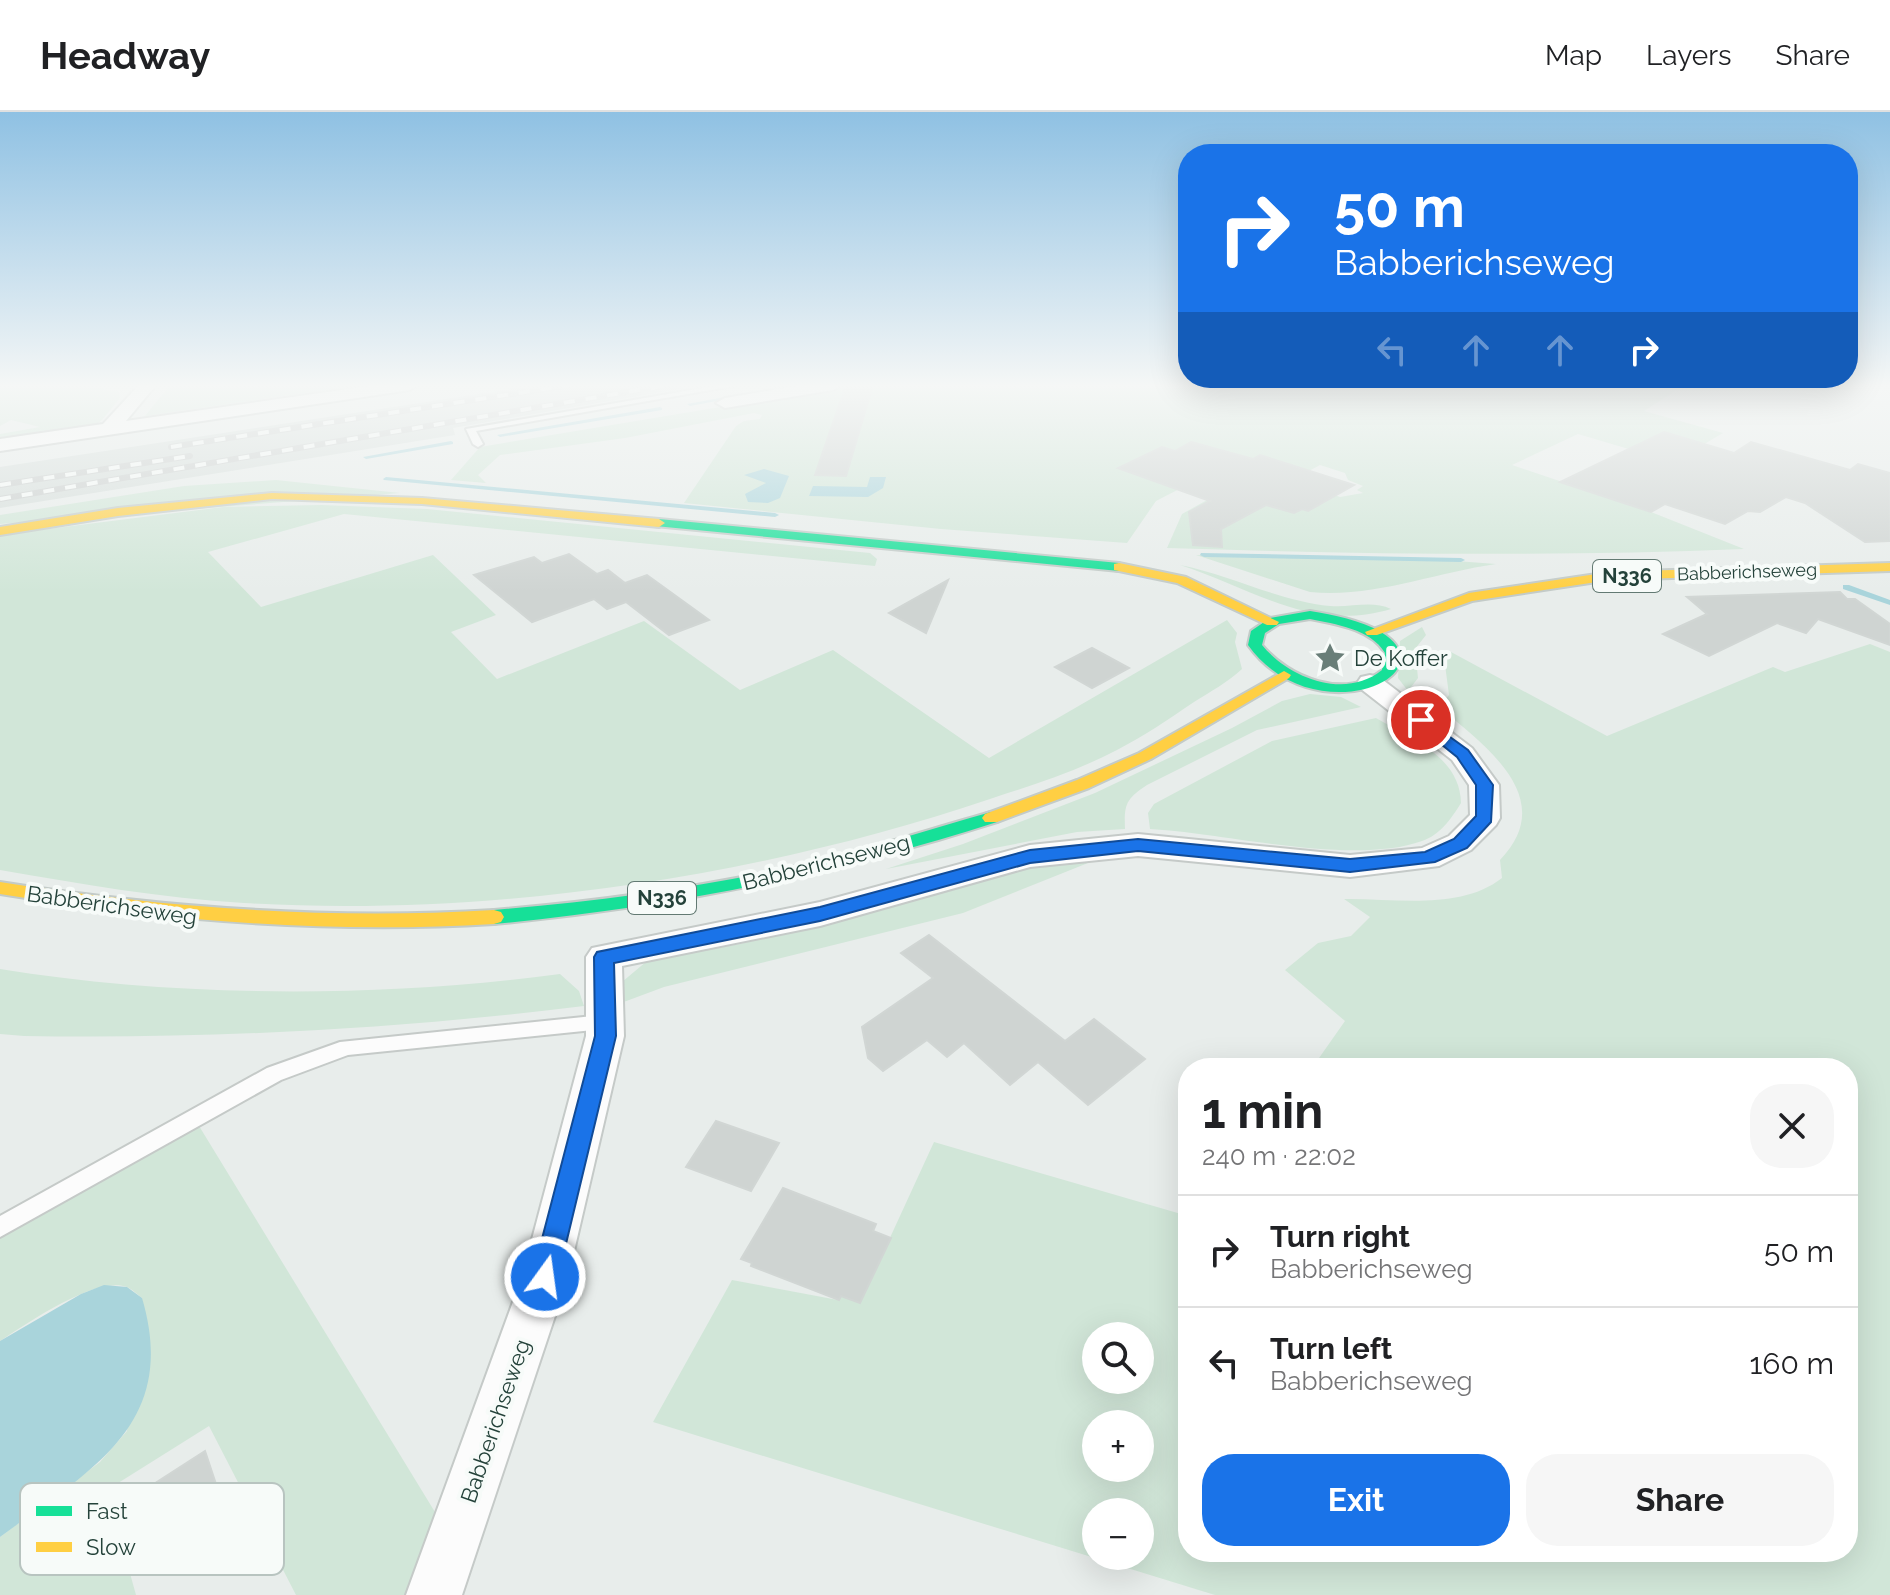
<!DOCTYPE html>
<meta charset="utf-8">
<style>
body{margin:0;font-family:Raleway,sans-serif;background:#f6f6f6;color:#202124;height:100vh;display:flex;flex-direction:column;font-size:30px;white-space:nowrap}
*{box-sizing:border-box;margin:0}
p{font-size:26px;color:#757577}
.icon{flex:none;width:44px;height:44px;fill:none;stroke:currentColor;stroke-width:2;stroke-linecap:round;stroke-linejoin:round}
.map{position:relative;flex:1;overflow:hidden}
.sheet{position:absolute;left:1178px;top:946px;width:680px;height:504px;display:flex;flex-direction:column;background:#fff;border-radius:32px;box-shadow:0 8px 32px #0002}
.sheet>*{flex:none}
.top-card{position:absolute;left:1178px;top:32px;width:680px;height:244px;border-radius:32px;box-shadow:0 8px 32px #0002;background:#1a73e8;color:#fff;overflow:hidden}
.buttons{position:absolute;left:1082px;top:1210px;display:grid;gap:16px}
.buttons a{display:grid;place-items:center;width:72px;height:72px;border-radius:50%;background:#fff;box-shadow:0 8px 32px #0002;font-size:40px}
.pin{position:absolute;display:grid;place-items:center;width:68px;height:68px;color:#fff;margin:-34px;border:4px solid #fff;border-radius:50%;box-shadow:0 2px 8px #0007}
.me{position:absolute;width:88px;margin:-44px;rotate:14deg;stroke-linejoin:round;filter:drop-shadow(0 0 6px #0008)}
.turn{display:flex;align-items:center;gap:28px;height:168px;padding:0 24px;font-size:36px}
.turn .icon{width:104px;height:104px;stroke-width:2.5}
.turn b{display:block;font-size:56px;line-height:68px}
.lanes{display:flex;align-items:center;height:76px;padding:0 24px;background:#0003;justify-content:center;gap:40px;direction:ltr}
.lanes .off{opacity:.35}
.round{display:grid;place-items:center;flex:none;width:84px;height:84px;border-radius:32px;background:#f6f6f6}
.summary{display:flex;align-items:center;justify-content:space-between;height:136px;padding:0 24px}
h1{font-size:48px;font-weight:700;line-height:60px}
.cta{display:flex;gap:16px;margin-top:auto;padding:16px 24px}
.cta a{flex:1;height:92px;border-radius:32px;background:#1a73e8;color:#fff;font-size:32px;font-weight:700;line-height:92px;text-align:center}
.cta a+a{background:#f6f6f6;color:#202124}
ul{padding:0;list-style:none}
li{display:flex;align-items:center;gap:24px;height:112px;padding:0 24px;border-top:2px solid #e0e0e0}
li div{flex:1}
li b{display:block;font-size:30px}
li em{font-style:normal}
header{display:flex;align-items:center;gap:48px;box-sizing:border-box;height:112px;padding:0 40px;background:#fff;border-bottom:2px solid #e0e0e0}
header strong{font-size:38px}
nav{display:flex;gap:44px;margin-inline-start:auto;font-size:28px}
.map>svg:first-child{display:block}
</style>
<header>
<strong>Headway</strong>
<nav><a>Map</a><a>Layers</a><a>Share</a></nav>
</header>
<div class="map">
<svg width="1890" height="1483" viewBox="0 0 1890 1483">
<rect width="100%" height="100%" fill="#e8edeb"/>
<!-- built -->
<polygon fill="#d6dedb" points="538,273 702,273 453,316 455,323 0,396 0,355"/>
<!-- green -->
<g fill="#d1e6d8" fill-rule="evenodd">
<polygon points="0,273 80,273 119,280 120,286 102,308 89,318 0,331 0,322 40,315 11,308 0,314"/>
<polygon points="170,273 361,273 145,304"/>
<path d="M852,273H1685L1644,299L1723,321L1689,341L1632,338L1578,322L1512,353L1651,400L1744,437C1551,445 1360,442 1167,436L1182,402L1225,378L1294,401L1302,397L1308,399L1318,393L1324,379L1340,385L1363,381L1357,378L1363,374L1348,368L1345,361L1320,353L1309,359L1222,355L1156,389L1127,431L941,417L684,391L736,314L744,309L760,307L762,303L754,301L625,326L500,343L478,363L486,371L451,368L480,335Z"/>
<polygon points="276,368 400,381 0,412 0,403 184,374"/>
<path d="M321,393L427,397L870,441L877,447L875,454L344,402L208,440L261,495L433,443L496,503L451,520L497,567L644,509L740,578L833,538L989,646L1227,508L1237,521L1235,530L1242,557C1228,570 1210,580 1194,590C1169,607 1144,624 1117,638C1077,659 1033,673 990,687C760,765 487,806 244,791C161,786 81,772 0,758V423L223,395Z"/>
<path d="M1196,443L1456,449L1496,452C1433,461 1374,486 1310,480Z"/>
<path d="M1180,453C1231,463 1278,489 1330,494C1350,496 1372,488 1391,497C1311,521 1252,476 1180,453Z"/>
<polygon points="1422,515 1426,523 1415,537 1418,566 1408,579 1398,566 1400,529"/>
<path d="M1870,532L1890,540V1483H1215L653,1310L732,1168L838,1188L841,1184L860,1191L934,1030L1188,1104V1440H1848V956H1312L1345,909L1285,858L1318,831L1351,824L1370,805L1344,787C1394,786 1460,799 1502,766L1500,748C1560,686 1484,633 1439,595L1449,583L1444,545L1451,540L1607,624L1773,555L1785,560ZM1096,1224H1140V1268H1096ZM1096,1312H1140V1356H1096ZM1096,1400H1140V1444H1096Z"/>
<path d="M1310,582L1341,585L1361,595L1257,618L1147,673C1126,687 1124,692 1125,717L1077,720L886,757L963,732L1095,681L1232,616L1282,589Z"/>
<path d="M1376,606C1411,627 1460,644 1461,691C1451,707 1440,723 1422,729C1353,754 1225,721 1150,717L1148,701L1154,692L1272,629Z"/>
<polygon points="1103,745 963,801 664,875 613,894 622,870 647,849 740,832 1048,751"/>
<path d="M0,857C178,886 381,886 560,862L579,879L584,894C398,917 212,927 24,924L0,922Z"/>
<path d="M196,1009L438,1405L410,1483H296L209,1314L107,1378L136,1483H0V1425L100,1350L127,1319L142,1186C138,1183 132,1177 127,1175C96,1163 26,1212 0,1229V1119Z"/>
</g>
<!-- water -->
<g fill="#a9d4db">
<polygon points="764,357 789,364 780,386 768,391 748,390 745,382 766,371 744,363"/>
<polygon points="870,365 886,365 883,376 868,385 809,384 813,374 867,375"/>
<path d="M104,1173L127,1175L142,1186C180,1314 89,1359 0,1425V1229L81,1182Z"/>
</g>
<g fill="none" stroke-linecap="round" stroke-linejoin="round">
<!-- stream -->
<g fill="#a9d4db" fill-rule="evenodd">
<polygon points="791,273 803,273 690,294 687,292"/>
<polygon points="660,295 662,296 662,298 500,325 497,323"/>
<polygon points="451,329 453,330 453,332 366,347 363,345"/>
<polygon points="386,365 775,401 779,403 775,405 384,368 383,367"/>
<polygon points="1201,441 1461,446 1465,448 1461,450 1204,445 1200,443"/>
<polygon points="1843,473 1849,473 1890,488 1890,493 1843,477"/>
</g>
</g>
<!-- building -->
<g fill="#cfd4d2" stroke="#d1d6d4" stroke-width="2">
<polygon points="846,273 873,273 846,364 815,363"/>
<polygon points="1664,320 1734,341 1751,330 1850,358 1858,352 1890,361 1890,429 1865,430 1805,391 1786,385 1760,400 1748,399 1725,412 1665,392 1651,400 1560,370"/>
<polygon points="1191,330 1253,347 1260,343 1354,373 1308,399 1302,397 1294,401 1266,393 1221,417 1222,435 1193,433 1189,400 1210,389 1118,356 1162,335 1175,339"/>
<polygon points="569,442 597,462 608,458 625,471 647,463 709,508 669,523 626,490 607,497 594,487 532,510 474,463 534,445 542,451"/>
<polygon points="948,468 926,521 889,501"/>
<polygon points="1840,480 1847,487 1855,487 1890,512 1890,533 1818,507 1806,521 1777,511 1709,544 1663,522 1707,502 1687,485"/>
<polygon points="1092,536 1129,556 1092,576 1055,555"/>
<polygon points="929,823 1065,929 1094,907 1145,947 1088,993 1038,950 1010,973 964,931 947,945 927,928 883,959 868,946 862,915 933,866 901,841"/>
<polygon points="716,1009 779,1031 751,1079 686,1055"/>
<polygon points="783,1076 876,1112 873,1119 891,1126 860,1191 841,1184 839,1188 751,1154 752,1151 741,1147"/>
<polygon points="205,1339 217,1375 137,1429 126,1390"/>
</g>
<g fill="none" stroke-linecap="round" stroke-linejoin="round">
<defs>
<g id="lane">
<polygon points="720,273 739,273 476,319 483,332 478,335 473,332 466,317"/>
<polygon points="603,903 610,905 612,910 610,915 603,917 348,943 281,968 0,1125 0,1104 267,956 340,930"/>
</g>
<g id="street">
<polygon points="139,273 156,273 126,309 376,273 418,273 410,278 0,339 0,327 103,312"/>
<polygon points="803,273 841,273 833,278 725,296 716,291 725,286"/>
<polygon points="1370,563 1379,565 1472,636 1499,673 1500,706 1496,713 1471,738 1439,754 1350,765 1138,744 1030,755 820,814 622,854 624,924 568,1165 462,1483 406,1483 522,1165 586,924 586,845 592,836 820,790 1030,733 1138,722 1350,743 1422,736 1449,724 1470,703 1469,673 1452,648 1361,577 1357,571 1361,565"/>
</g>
<g id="fast">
<polygon points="659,407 1119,451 1125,455 1119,459 655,414 653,411"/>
<path d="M1310,499C1334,503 1360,508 1381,520C1452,564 1313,623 1248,533L1251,519L1270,506ZM1310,507C1335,512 1371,517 1385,541L1382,558C1345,588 1289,566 1262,533L1265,521L1279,512Z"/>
<path d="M991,700L1000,706L997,710C832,763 666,796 494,812L487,810L484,805L487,800L494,798C600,789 705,775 808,751C870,737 930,717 991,700Z"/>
</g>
<g id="slow">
<polygon points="272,381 422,386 659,407 665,411 659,415 422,392 272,387 118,404 0,423 0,415 118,396"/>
<polygon points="1119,451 1186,465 1279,510 1277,513 1267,513 1177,471 1114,458 1114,452"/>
<polygon points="1890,451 1890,459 1610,468 1472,489 1377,523 1367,523 1365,520 1469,481 1610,460"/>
<polygon points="1284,559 1291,563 1289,566 1151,647 1089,676 997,710 985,710 982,706 985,702 1077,668 1139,641"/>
<path d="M0,770C165,796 327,808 494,798L501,800L504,805L501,810L494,812C327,822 165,809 0,782Z"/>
</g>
</defs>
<!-- lane casing -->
<use href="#lane" stroke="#c5cac8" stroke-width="4"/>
<!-- street casing -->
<use href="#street" stroke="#c5cac8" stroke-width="4"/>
<!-- fast casing -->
<use href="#fast" stroke="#c3cbc8" stroke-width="4"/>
<!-- slow casing -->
<use href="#slow" stroke="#c3cbc8" stroke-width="4"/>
<!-- lane -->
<use href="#lane" fill="#fcfcfc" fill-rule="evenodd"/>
<!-- street -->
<use href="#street" fill="#fcfcfc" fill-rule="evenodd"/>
<!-- fast -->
<use href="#fast" fill="#16e098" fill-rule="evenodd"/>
<!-- slow -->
<use href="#slow" fill="#ffcf43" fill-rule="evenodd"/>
<defs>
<g id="rail">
<polyline points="171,335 570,273"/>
<polyline points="0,373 190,344"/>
<polyline points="0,387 668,273"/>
</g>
</defs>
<!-- rail casing -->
<use href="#rail" stroke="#c9cdcc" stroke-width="6"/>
<!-- rail -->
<use href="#rail" stroke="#f7fbf9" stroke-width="4" stroke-dasharray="11" stroke-linecap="butt"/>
</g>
<!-- sky -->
<linearGradient id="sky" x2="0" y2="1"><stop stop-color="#8fc1e3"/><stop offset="0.57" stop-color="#f5f7f6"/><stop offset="1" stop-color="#f5f7f6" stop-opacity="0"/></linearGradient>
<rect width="1890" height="480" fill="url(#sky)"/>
<!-- route -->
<polygon fill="#1a73e8" stroke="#114b97" stroke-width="2" points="1421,604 1468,638 1493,673 1491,710 1467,736 1435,750 1350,760 1138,739 1030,751 820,809 614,851 616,924 558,1165 555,1174 545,1177 536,1174 532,1165 595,924 594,845 597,840 820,795 1030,738 1138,727 1350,747 1425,740 1454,727 1476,704 1476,673 1457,645 1416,612 1413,608"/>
<!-- icons -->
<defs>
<symbol id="sight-bare" viewBox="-9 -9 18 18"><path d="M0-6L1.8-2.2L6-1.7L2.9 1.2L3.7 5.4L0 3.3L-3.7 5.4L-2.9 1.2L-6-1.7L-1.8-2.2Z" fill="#697e78" stroke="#f7fbf9" stroke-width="2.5" paint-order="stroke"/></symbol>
</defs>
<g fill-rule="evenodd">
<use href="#sight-bare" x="1308" y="524" width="44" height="44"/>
</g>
<g text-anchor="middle" stroke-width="8" stroke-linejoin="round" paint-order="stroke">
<!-- far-street labels -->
<g font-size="18" fill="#24423a" stroke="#f7fbf9">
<text transform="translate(1747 460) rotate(-2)" y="6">Babberichseweg</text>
</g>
<!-- shield labels -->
<g fill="#f7fbf9" stroke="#637a73" stroke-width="2">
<rect x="1593" y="448" width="68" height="32" rx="6"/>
<rect x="628" y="770" width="68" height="32" rx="6"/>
</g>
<g font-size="20" font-weight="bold" fill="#24423a">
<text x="1627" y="471">N336</text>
<text x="662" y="793">N336</text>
</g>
<!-- poi labels -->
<g font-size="22" fill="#24423a" stroke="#f7fbf9" text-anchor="start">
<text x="1354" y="554">De Koffer</text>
</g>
<!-- street labels -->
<g font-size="22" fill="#24423a" stroke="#f7fbf9">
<text transform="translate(826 750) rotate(-14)" y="8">Babberichseweg</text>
<text transform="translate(112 793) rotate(8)" y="8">Babberichseweg</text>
<text transform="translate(495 1309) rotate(-71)" y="8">Babberichseweg</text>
</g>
</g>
<!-- legend -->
<rect x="20" y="1371" width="264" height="92" rx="12" fill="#f7fbf9" stroke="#b8c4c0" stroke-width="2"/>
<rect x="36" y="1394" width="36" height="10" fill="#16e098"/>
<rect x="36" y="1430" width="36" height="10" fill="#ffcf43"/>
<g font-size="22" fill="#24423a">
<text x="86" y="1407">Fast</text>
<text x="86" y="1443">Slow</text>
</g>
</svg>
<div class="buttons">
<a><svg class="icon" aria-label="search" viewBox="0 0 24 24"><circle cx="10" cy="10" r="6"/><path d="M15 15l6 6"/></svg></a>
<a>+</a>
<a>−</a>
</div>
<div class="pin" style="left:1421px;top:608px;background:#d93025"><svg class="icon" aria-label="arrive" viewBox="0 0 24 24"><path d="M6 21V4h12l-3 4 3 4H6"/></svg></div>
<svg class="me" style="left:545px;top:1165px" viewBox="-20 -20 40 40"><circle r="17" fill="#1a73e8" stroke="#fff" stroke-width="3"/><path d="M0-11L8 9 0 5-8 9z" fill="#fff"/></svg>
<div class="top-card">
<div class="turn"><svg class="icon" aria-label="right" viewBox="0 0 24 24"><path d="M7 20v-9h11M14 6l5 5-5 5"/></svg><div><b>50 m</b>Babberichseweg</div></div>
<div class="lanes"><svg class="icon off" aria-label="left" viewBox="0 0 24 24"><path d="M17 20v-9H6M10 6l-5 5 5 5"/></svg><svg class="icon off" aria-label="ahead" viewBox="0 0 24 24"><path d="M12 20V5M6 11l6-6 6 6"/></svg><svg class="icon off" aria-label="ahead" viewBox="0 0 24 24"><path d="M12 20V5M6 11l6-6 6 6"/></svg><svg class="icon" aria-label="right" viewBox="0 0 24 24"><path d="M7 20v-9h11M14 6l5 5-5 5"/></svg></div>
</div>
<section class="sheet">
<div class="summary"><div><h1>1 min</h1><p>240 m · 22:02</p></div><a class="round"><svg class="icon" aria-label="close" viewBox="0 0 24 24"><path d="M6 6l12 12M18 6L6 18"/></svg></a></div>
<ul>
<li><svg class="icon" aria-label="right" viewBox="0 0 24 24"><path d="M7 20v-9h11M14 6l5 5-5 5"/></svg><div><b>Turn right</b><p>Babberichseweg</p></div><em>50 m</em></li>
<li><svg class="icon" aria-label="left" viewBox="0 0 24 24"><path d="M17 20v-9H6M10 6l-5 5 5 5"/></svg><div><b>Turn left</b><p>Babberichseweg</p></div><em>160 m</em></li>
</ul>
<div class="cta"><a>Exit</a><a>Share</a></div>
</section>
</div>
